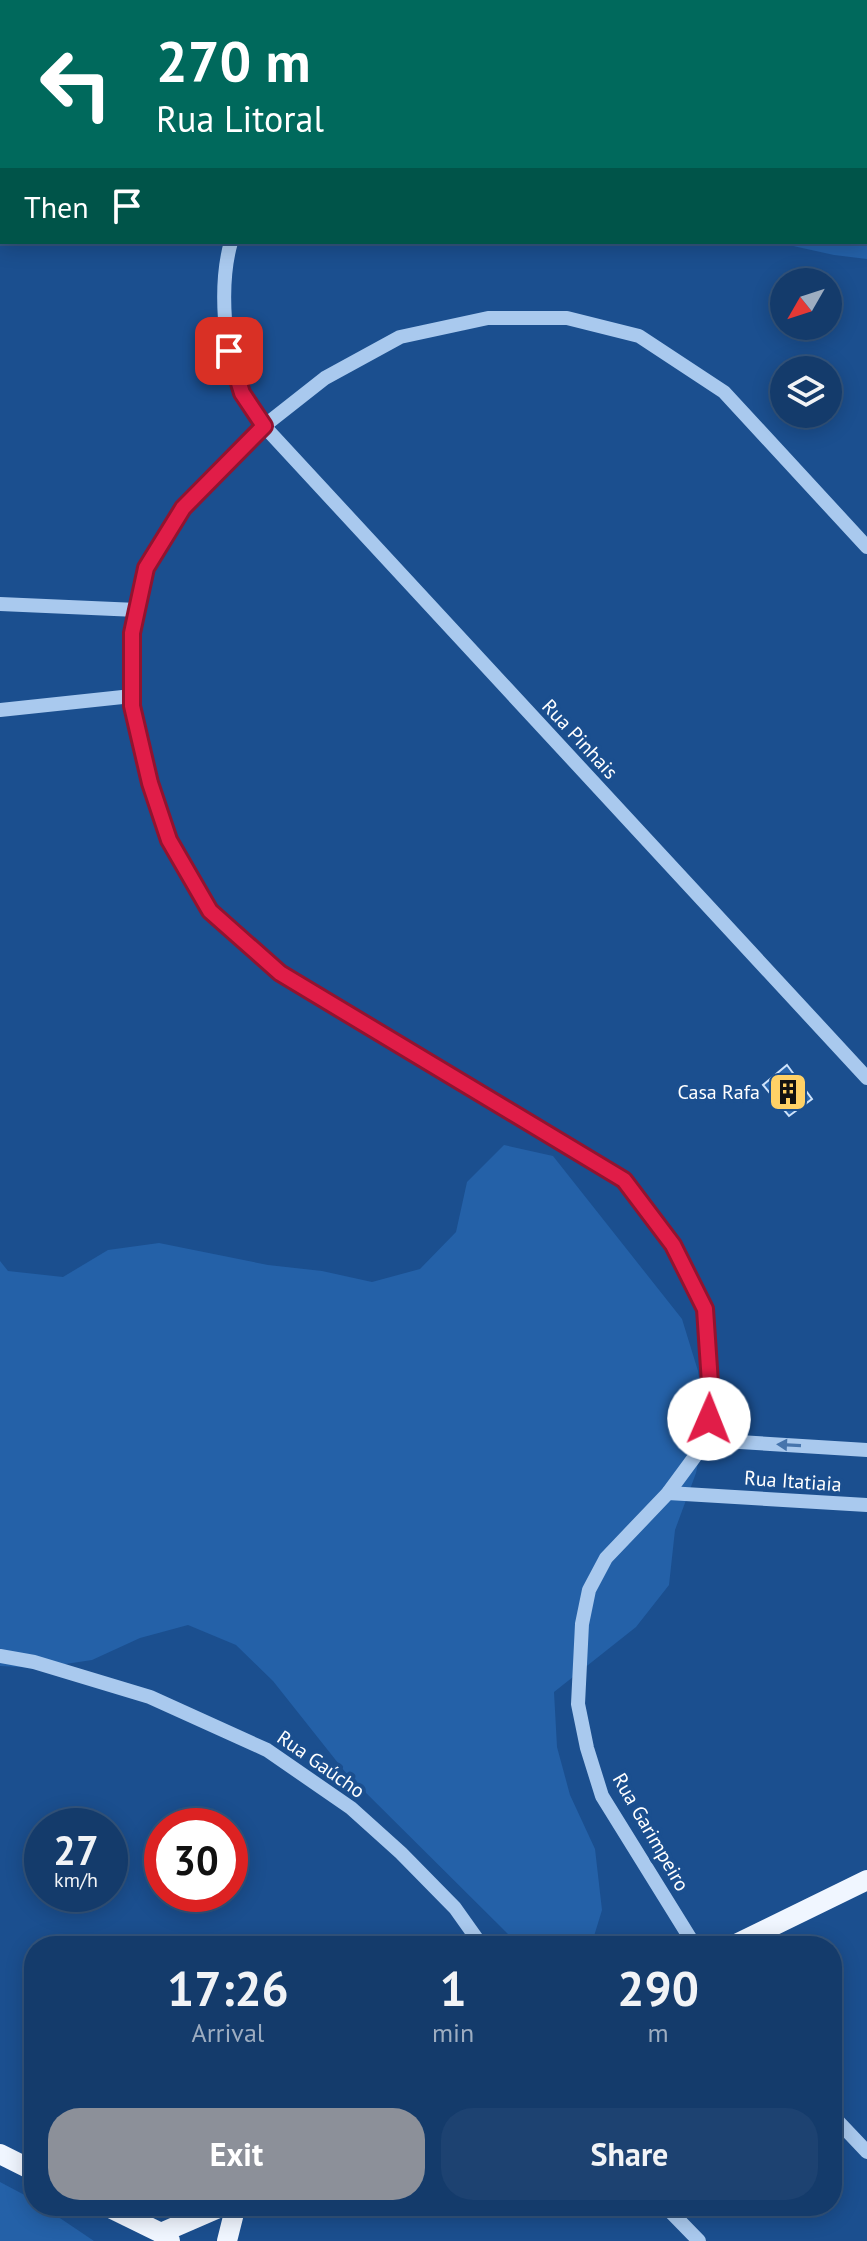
<!DOCTYPE html>
<meta charset="utf-8">
<style>
body{margin:0;font-family:"PT Sans",sans-serif;background:#1d4271;color:#f1f3f6;height:100vh;display:flex;flex-direction:column;font-size:30px;white-space:nowrap}
*{box-sizing:border-box;margin:0}
p{font-size:26px;color:#9dadc1}
.icon{flex:none;width:44px;height:44px;fill:none;stroke:currentColor;stroke-width:2;stroke-linecap:round;stroke-linejoin:round}
.map{position:relative;flex:1;overflow:hidden}
.drawer{position:absolute;left:24px;top:1936px;width:818px;height:280px;display:flex;flex-direction:column;background:#143b6b;border-radius:32px;box-shadow:0 4px 20px #0003,0 0 0 2px #33557e}
.drawer>*{flex:none}
.hud{position:absolute;left:0px;top:0px;width:868px;height:244px;box-shadow:0 4px 20px #0003,0 0 0 2px #33557e;background:#00695c;color:#fff;overflow:hidden}
.needle{width:52px;rotate:231deg}
.tools{position:absolute;left:770px;top:268px;display:grid;gap:16px}
.tools a{display:grid;place-items:center;width:72px;height:72px;border-radius:50%;background:#143b6b;box-shadow:0 4px 20px #0003,0 0 0 2px #33557e;font-size:40px}
.speed{position:absolute;left:24px;top:1808px;display:flex;gap:16px;font-size:40px;font-weight:700;text-align:center}
.speed>*{display:grid;place-content:center;width:104px;height:104px;border-radius:50%;background:#143b6b;box-shadow:0 4px 20px #0003,0 0 0 2px #33557e;line-height:1}
.speed small{font-size:20px;font-weight:400}
.speed .limit{border:12px solid #d22;background:#fff;color:#111}
.pin{position:absolute;display:grid;place-items:center;width:68px;height:68px;color:#fff;margin:-34px;border-radius:16px;box-shadow:0 4px 12px #0006}
.me{position:absolute;width:88px;margin:-44px;rotate:1deg;stroke-linejoin:round;filter:drop-shadow(0 0 6px #0008)}
.turn{display:flex;align-items:center;gap:28px;height:168px;padding:0 24px;font-size:36px}
.turn .icon{width:104px;height:104px;stroke-width:2.5}
.turn b{display:block;font-size:56px;line-height:68px}
.then{display:flex;align-items:center;height:76px;padding:0 24px;background:#0003;gap:16px;font-size:30px}
.eta{display:flex;justify-content:space-evenly;align-items:center;height:136px;text-align:center}
.eta b{font-size:48px;font-weight:700;line-height:56px}
.cta{display:flex;gap:16px;margin-top:auto;padding:16px 24px}
.cta a{flex:1;height:92px;border-radius:32px;background:#8c9099;color:#fff;font-size:32px;font-weight:700;line-height:92px;text-align:center}
.cta a+a{background:#1d4271;color:#f1f3f6}
.map>svg:first-child{display:block}
</style>
<div class="map">
<svg width="867" height="2241" viewBox="0 0 867 2241">
<rect width="100%" height="100%" fill="#1b4f8f"/>
<!-- green -->
<g fill="#2461a8">
<polygon points="858,0 867,0 867,259 834,255 775,242 866,242 866,2 858,2"/>
<polygon points="504,1145 553,1156 682,1319 698,1371 706,1423 696,1473 675,1530 669,1585 636,1627 554,1692 557,1747 570,1795 595,1849 602,1910 591,1946 520,1946 346,1773 273,1681 236,1645 188,1625 140,1638 92,1660 39,1668 0,1666 0,1261 8,1271 63,1277 108,1250 159,1243 268,1265 322,1271 372,1282 420,1269 456,1232 467,1182"/>
<polygon points="0,2182 34,2200 34,2206 42,2206 94,2241 0,2241"/>
</g>
<!-- building -->
<polygon fill="#2a66ad" stroke="#cfe3fa" stroke-width="2" points="787,1065 812,1099 789,1116 763,1085"/>
<g fill="none" stroke-linecap="round" stroke-linejoin="round">
<!-- minor -->
<g stroke="#a9c9ee" stroke-width="14">
<polyline points="616,0 619,2"/>
<polyline points="30,2 31,0"/>
<polyline points="191,2 193,0"/>
<polyline points="351,2 353,0"/>
<polyline points="0,67 2,61"/>
<polyline points="0,175 2,174"/>
<path d="M231,242C219,284 223,356 243,395C249,406 257,416 264,426L867,1078"/>
<polyline points="0,604 137,610"/>
<polyline points="0,710 132,696"/>
<polyline points="707,1440 711,1398 705,1309 673,1245 624,1180 280,973 210,911 169,840 150,783 132,706 132,633 146,568 183,508 264,426 325,378 400,337 488,318 567,318 639,336 724,392 867,547"/>
<polyline points="707,1440 867,1450"/>
<polyline points="668,1493 867,1505"/>
<polyline points="0,1656 34,1662 150,1697 267,1750 351,1808 401,1853 455,1908 482,1946"/>
<polyline points="695,1946 602,1796 587,1748 578,1704 582,1624 589,1590 606,1558 668,1493 707,1440"/>
<polyline points="832,2115 867,2152"/>
<polyline points="665,2206 699,2241"/>
</g>
<!-- major -->
<g stroke="#f0f6ff" stroke-width="20">
<polyline points="732,1946 867,1880"/>
<polyline points="0,2154 34,2171"/>
<polyline points="106,2206 161,2233 170,2241"/>
<polyline points="161,2233 223,2206"/>
<polyline points="227,2241 234,2213 239,2206"/>
</g>
</g>
<!-- one-way arrows -->
<defs><path id="oneway-solid" d="M-6-.8H1V-3.2L6.5 0L1 3.2V.8H-6Z" transform="scale(2)"/></defs>
<use fill="#4674ac" href="#oneway-solid" transform="translate(789 1445) rotate(-177)"/>
<g fill="none" stroke-linecap="round" stroke-linejoin="round">
<defs>
<polyline id="route" points="229,351 242,393 264,426 183,508 146,568 132,633 132,706 150,783 169,840 210,911 280,973 624,1180 673,1245 705,1309 711,1398 709,1419"/>
</defs>
<!-- route casing -->
<use href="#route" stroke="#92132f" stroke-width="20"/>
<!-- route -->
<use href="#route" stroke="#e11d48" stroke-width="14"/>
</g>
<!-- icons -->
<defs>
<symbol id="building-square" viewBox="-11 -11 22 22"><rect x="-9" y="-9" width="18" height="18" rx="4" fill="#ffd166" stroke="#1b4f8f"/><path d="M-4-6H4V6H1V3H-1V6H-4ZM-2.5-4.3h1.7v1.8h-1.7ZM.8-4.3h1.7v1.8H.8ZM-2.5-1h1.7V.8h-1.7ZM.8-1h1.7V.8H.8Z" fill="#111"/></symbol>
</defs>
<g fill-rule="evenodd">
<use href="#building-square" x="766" y="1070" width="44" height="44"/>
</g>
<g text-anchor="middle" stroke-width="8" stroke-linejoin="round" paint-order="stroke">
<!-- street labels -->
<g font-size="20" fill="#fff" stroke="#1b4f8f">
<text transform="translate(580 739) rotate(47)" y="7">Rua Pinhais</text>
<text transform="translate(793 1481) rotate(4)" y="7">Rua Itatiaia</text>
<text transform="translate(321 1764) rotate(35)" y="7">Rua Gaúcho</text>
<text transform="translate(651 1832) rotate(60)" y="7">Rua Garimpeiro</text>
</g>
<!-- poi labels -->
<g font-size="20" fill="#fff" stroke="#1b4f8f" text-anchor="end">
<text x="760" y="1099">Casa Rafa</text>
</g>
</g>
</svg>
<div class="tools">
<a><svg class="needle" viewBox="-14 -14 28 28"><path d="M0-13l5 13h-10z" fill="#e53935"/><path d="M0 13l5-13h-10z" fill="#9dadc1"/></svg></a>
<a><svg class="icon" aria-label="layers" viewBox="0 0 24 24"><path d="M12 4l9 5-9 5-9-5zM3 14l9 5 9-5"/></svg></a>
</div>
<div class="speed"><div>27<small>km/h</small></div><div class="limit">30</div></div>
<div class="pin" style="left:229px;top:351px;background:#d93025"><svg class="icon" aria-label="arrive" viewBox="0 0 24 24"><path d="M6 21V4h12l-3 4 3 4H6"/></svg></div>
<svg class="me" style="left:709px;top:1419px" viewBox="-20 -20 40 40"><circle r="19" fill="#fff"/><path d="M0-13L10 11 0 6-10 11z" fill="#e11d48"/></svg>
<div class="hud">
<div class="turn"><svg class="icon" aria-label="left" viewBox="0 0 24 24"><path d="M17 20v-9H6M10 6l-5 5 5 5"/></svg><div><b>270 m</b>Rua Litoral</div></div>
<div class="then">Then<svg class="icon" aria-label="arrive" viewBox="0 0 24 24"><path d="M6 21V4h12l-3 4 3 4H6"/></svg></div>
</div>
<section class="drawer">
<div class="eta">
<div><b>17:26</b><p>Arrival</p></div>
<div><b>1</b><p>min</p></div>
<div><b>290</b><p>m</p></div>
</div>
<div class="cta"><a>Exit</a><a>Share</a></div>
</section>
</div>
